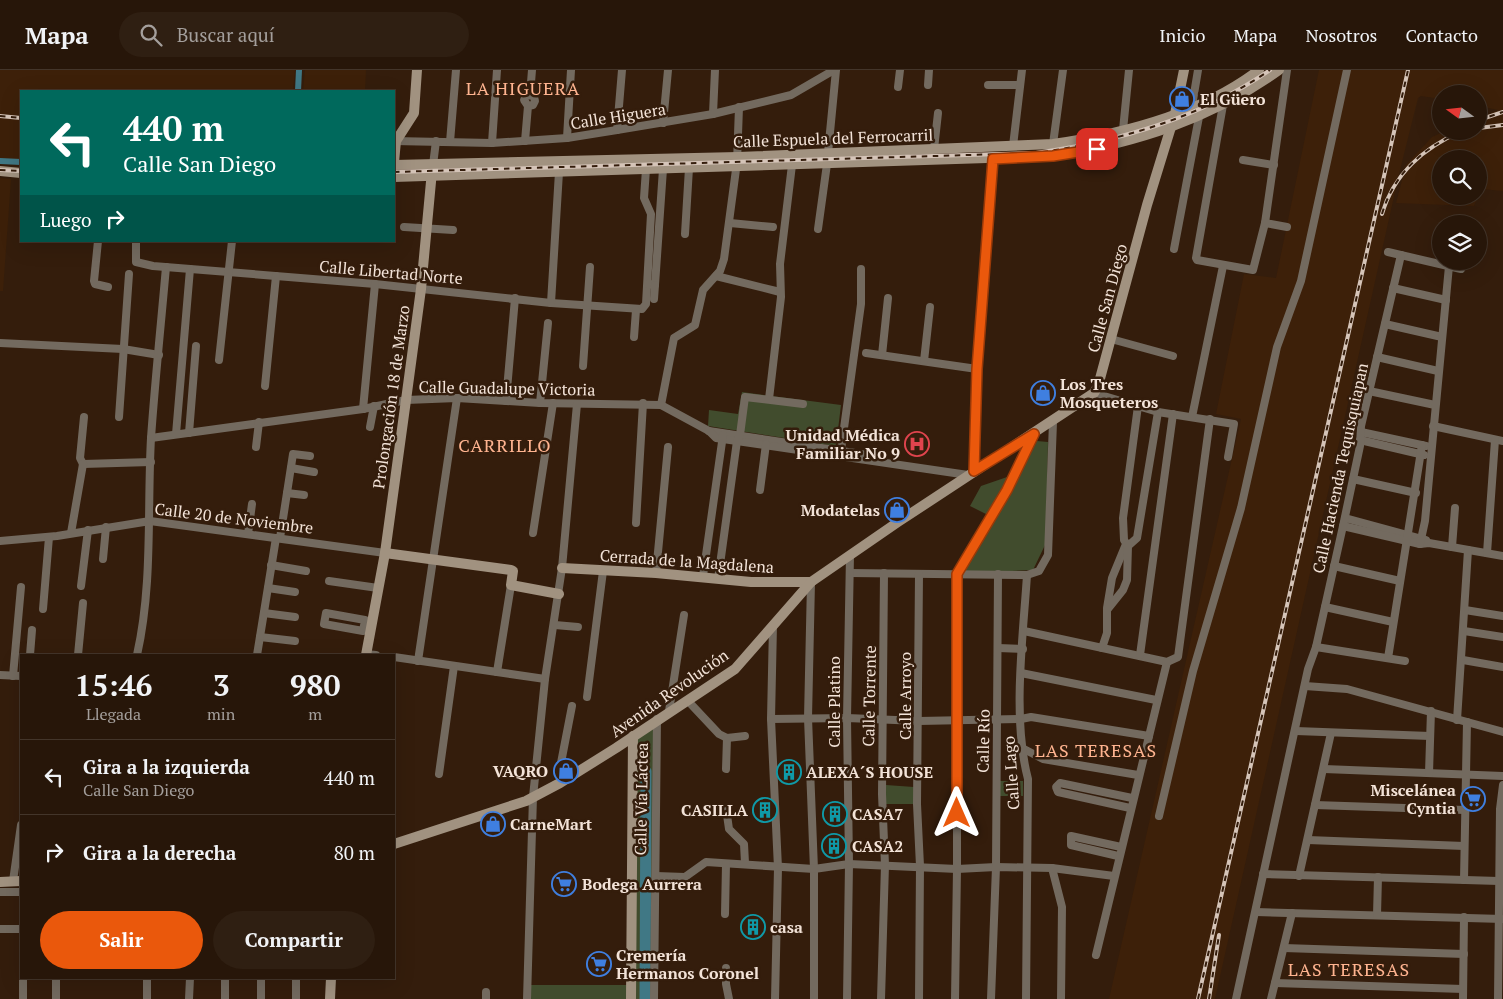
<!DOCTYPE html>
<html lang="es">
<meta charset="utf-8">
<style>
body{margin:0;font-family:"PT Serif",serif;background:#2f1f12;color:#f1f3f6;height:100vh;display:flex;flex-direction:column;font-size:19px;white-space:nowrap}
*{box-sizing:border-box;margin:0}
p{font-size:16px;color:#a49f9c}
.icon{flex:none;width:28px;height:28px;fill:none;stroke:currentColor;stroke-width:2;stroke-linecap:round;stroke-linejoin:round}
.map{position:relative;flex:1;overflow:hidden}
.drawer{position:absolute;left:20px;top:584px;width:375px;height:325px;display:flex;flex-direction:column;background:#271609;border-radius:0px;box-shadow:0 5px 20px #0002,0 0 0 1px #43352a}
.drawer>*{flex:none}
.guide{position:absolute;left:20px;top:20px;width:375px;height:152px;border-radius:0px;box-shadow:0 5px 20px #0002,0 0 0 1px #43352a;background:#00695c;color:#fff;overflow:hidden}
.needle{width:32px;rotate:285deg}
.buttons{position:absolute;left:1432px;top:15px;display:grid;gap:10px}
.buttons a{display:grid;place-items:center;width:55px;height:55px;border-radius:50%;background:#271609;box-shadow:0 5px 20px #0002,0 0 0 1px #43352a;font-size:25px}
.pin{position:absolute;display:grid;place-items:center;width:42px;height:42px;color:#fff;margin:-21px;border-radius:10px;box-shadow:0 2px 8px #0006}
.me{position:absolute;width:55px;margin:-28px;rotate:0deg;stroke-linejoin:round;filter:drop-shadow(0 0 4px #0008)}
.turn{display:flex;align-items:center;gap:18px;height:105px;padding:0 20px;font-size:22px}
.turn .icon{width:65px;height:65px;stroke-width:2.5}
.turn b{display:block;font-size:35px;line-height:42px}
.then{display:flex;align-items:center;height:48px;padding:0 20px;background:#0003;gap:10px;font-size:19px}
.eta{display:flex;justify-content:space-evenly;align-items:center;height:85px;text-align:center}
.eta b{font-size:30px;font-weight:600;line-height:35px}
.cta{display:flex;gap:10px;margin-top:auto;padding:10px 20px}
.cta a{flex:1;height:58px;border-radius:30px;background:#ea580c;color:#fff;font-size:20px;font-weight:600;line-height:58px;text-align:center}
.cta a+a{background:#2f1f12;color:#f1f3f6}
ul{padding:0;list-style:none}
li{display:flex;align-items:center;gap:15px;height:75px;padding:0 20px;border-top:1px solid #43352a}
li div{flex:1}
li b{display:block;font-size:19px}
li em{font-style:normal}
header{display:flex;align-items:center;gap:30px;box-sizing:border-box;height:70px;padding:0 25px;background:#271609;border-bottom:1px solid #43352a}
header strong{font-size:24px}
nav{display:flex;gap:28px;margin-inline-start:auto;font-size:18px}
.search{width:350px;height:45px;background:#2f1f12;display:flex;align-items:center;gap:12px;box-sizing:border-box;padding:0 18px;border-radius:28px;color:#a49f9c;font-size:19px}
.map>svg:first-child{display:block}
</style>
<header>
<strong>Mapa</strong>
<div class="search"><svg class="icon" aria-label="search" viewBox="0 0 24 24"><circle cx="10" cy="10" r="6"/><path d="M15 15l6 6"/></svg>Buscar aquí</div>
<nav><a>Inicio</a><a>Mapa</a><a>Nosotros</a><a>Contacto</a></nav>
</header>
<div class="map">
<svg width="1503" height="929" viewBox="0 0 1503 929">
<rect width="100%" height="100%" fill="#341d0c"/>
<!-- built -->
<g fill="#3d2009">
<polygon points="0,0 295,0 293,21 21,21 21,90 0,88"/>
<polygon points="305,0 366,0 365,21 303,21"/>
<polygon points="1319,0 1503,0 1503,121 1482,119 1479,125 1479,89 1441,89 1441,126 1478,126 1474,136 1396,133 1406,95 1432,67 1445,61 1479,61 1479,48 1498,40 1479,36 1479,24 1441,24 1441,29 1421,26 1418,28 1399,104 1215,929 1109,929 1241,349 1216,344 1244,204 1276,208"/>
<polygon points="0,108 11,109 3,221 0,221"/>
</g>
<!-- green -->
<g fill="#414c2d">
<polygon points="742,322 841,335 836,376 708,356 709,340 738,344"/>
<polygon points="1037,371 1048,372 1046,473 1033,500 965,503 962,500 994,448 970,436 981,416 1010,406 1012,417"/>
<polygon points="657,649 652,929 527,929 527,915 627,915 633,666"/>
<rect x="995" y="711" width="28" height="15"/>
<polygon points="886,715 914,717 914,734 886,734"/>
</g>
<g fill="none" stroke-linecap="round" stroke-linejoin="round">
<!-- canal -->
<g stroke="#407885" stroke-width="6">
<polyline points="298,21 299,0"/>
<polyline points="0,91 21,92"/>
</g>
<!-- river -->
<polyline stroke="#407885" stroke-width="11" points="645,929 646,701"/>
<!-- street -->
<g stroke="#736a5f" stroke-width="8">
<polyline points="928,15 929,0"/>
<polyline points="988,15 1020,15"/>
<polyline points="898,17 900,0"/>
<polyline points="530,25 532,0"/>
<polyline points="1223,35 1196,188 1197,190 1253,200 1265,153 1287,0"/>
<polyline points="1192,36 1198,0"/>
<polyline points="713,44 715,0"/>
<polyline points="663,53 668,0"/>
<polyline points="617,60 622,0"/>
<polyline points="1123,60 1129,0"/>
<polyline points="567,68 571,0"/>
<polyline points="394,71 492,73 567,68 617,60 713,44 791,25 834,0"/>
<polyline points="525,71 528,36 524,30 526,26 530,25 534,27 535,31 533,35 528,36"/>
<polyline points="450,72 456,0"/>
<polyline points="492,73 497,0"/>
<polyline points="1053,74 1063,0"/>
<polyline points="1013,76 1022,0"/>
<polyline points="934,79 938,43"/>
<polyline points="828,83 836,0"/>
<polyline points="1243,90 1274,95"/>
<polyline points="433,95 436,71"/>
<polyline points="730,153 773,157"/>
<polyline points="1265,153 1287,157"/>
<polyline points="404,157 453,160"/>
<polyline points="818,159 827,94"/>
<polyline points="685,164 689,98"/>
<polyline points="98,171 94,211 95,214 108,217"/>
<polyline points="136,171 136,192 153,196 375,214 551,233 642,239 646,234 651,144 644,128 646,99"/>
<polyline points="1174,179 1199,47"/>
<polyline points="1388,182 1461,199"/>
<polyline points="716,206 780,222"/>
<polyline points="648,214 655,215 663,99"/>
<polyline points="1393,218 1446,230"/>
<polyline points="654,229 655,215"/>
<polyline points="551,233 559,102"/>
<polyline points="1385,254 1442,267"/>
<polyline points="634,267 636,240"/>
<polyline points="1111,269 1173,286"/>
<polyline points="0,273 123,279 159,285"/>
<polyline points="866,283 977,299"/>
<polyline points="882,285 888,228"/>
<polyline points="1377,287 1438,301"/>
<polyline points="219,290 232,171"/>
<polyline points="924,291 930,237"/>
<polyline points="583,296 590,197"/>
<polyline points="265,316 276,206"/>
<polyline points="1369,321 1435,335"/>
<polyline points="1094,323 1158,342 1234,354 1228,387"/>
<polyline points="769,329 781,227 780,194 792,95"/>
<polyline points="506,331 515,228"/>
<polyline points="540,333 548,253"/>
<polyline points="661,335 674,268 695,255 703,220 720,201 724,189 737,92 739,37"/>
<polyline points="363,339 375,214"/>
<polyline points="119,347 129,204"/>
<polyline points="1192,347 1223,196"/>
<polyline points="1433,356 1503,371"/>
<polyline points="370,357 374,336"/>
<polyline points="709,361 875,386"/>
<polyline points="1361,362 1426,376"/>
<polyline points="189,363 196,276"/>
<polyline points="176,364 190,199"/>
<polyline points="151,368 363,339 406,330 457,328 540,333 661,335 709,361 716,368 968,405"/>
<polyline points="1360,370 1424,385"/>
<polyline points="256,377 259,352"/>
<polyline points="841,380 861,234 861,199"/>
<polyline points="83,394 151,392"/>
<polyline points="83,394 80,388 84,347"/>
<polyline points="291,398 314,402"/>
<polyline points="975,401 977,299 993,89"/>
<polyline points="1353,409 1416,423"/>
<polyline points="760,420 766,374"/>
<polyline points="287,423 304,425"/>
<polyline points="1345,448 1426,470"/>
<polyline points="636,453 643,333"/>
<polyline points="1343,456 1420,474 1429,473 1503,486"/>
<polyline points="71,463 83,394"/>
<polyline points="533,463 553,333"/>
<polyline points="248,464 252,434"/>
<polyline points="280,468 293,384 310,386"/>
<polyline points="0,471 57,466 150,451 385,483"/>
<polyline points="1420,474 1425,451 1449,196"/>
<polyline points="1128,476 1137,468 1158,342"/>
<polyline points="1452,477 1455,438"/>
<polyline points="1487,483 1495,370"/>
<polyline points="103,489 106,457"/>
<polyline points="271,495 306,501"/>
<polyline points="1334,496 1400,511"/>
<polyline points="656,503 668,377"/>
<polyline points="850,503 1027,505 1039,501 1048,485 1053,352"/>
<polyline points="919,504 917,734 920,796 919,929"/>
<polyline points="703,506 723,365"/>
<polyline points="718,509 737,371 740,365 745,327 803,334"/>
<polyline points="329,511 378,518"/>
<polyline points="811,512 808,648 814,799 814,929"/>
<polyline points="81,516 88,460"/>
<polyline points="268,518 295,522"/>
<polyline points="1325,537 1393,552"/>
<polyline points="1107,538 1112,508 1126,474"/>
<polyline points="43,539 49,467"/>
<polyline points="1465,540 1503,546"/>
<polyline points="264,543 295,547"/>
<polygon points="326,543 365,550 363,561 324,554"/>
<polyline points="555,555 578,557"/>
<polyline points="773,555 771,649 778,798 775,929"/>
<polyline points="1024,561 1167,592 1178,587 1210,349"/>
<polyline points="1464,561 1503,567"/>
<polyline points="260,567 295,571"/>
<polyline points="1316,577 1405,591"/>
<polyline points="998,578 1023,579"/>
<polyline points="1102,578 1107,563 1107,540 1123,520 1127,510 1128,476 1124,470 1123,448 1138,336"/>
<polyline points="366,584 376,585"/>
<polyline points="30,585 32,560"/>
<polyline points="78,585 83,533"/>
<path d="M137,585C153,514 147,441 151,368C155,311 161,254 166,197"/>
<polyline points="257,585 276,468"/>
<polyline points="1140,585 1173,344"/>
<polyline points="394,587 545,609"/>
<polyline points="1388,588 1422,375"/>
<polyline points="1463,590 1503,597"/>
<polyline points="418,591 457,328"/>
<polyline points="497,602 511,515"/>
<polyline points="1021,603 1156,630"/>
<polyline points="0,605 21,606"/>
<polyline points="13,606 21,517"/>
<polyline points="1305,616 1347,619 1503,662"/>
<polyline points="587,627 603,501"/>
<polyline points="688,631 719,664 727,668 745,666"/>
<polyline points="669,641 684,545"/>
<polyline points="771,649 847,648 919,651 1021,649 1031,647 1149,666"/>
<polyline points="1457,650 1468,480"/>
<polyline points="1296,661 1430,666"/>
<polyline points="1022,678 1043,689 1138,705"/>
<polyline points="726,699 727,668"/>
<polyline points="1324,699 1503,706"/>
<polyline points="1429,703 1431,641"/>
<polyline points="439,704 454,596"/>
<polyline points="560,713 560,698 572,636"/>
<polyline points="1315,735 1465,740"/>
<polyline points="726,738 729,759 744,774 745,793"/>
<polyline points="1130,738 1058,722 1056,717 1060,713 1132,728"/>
<polyline points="1159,746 1193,601 1241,438 1277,277 1301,211 1347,0"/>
<polyline points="1308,770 1464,776"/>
<polyline points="1118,786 1071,775 1071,766 1121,777"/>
<polyline points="1052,798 1062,837 1061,929"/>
<polyline points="1263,804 1499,811"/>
<polyline points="656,806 685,807 706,792 814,799 849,794 957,799 996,797 1052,798 1114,806"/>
<polyline points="1299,806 1331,663"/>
<polyline points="1464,810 1467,652"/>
<polyline points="13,811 21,755"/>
<polyline points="0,822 21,822"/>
<polyline points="1256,842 1503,849"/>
<polyline points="725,844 726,794"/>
<polyline points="1377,845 1378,807"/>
<polyline points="0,859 21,859"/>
<polyline points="1284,878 1464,884"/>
<polyline points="1096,885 1167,592"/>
<polyline points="726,898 726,914 729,929"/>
<polyline points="225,908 225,929"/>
<polyline points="1275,913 1463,919"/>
<polyline points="23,929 23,908"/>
<polyline points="56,929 56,908"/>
<polyline points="147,929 147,908"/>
<polyline points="189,929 190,908"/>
<polyline points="261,929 261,908"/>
<polyline points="296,929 296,908"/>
<polyline points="486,929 486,922"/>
<polyline points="527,929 533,727 545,609 562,498 577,334"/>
<polyline points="654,929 657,649"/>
<polyline points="847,929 849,794 847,648 850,485"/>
<polyline points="881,929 885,795 882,724 884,503"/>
<polyline points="955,929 957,799 957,504 1007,420 1034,364"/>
<polyline points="991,929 996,797 998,504"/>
<path d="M1026,929L1028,709C1012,648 1023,568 1027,505"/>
<polyline points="1236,929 1308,599 1316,577 1343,456 1360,376 1361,356 1401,185"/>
<polyline points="1271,929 1292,843"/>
<polyline points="1463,929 1464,847"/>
<polyline points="1498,929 1500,739 1503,715"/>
</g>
<!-- secondary -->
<g stroke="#a19280" stroke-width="10">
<polyline points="394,92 396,71 414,43 417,0"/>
<path d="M394,95L738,87L1053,74C1123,64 1203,43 1259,0"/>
<polyline points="0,101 21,103"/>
<path d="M394,107L1053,86C1135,73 1211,49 1279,0"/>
<polyline points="385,483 511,500 513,501 511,515 559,524"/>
<polyline points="562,498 656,503 751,512 811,512"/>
<polyline points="366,585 385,483 406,330 421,219 432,101"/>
<polyline points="394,774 526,731 560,713 616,678 735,599 811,512 898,452 1094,323 1098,316 1147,135 1175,44 1184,0"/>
<polyline points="0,812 21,811"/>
<polyline points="330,929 331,908"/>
<polyline points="631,929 633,666"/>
</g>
<defs>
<g id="rail">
<polyline points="0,46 21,48"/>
<polyline points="1479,50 1503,42"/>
<polyline points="1479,58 1503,55"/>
<polyline points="0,100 21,101"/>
<path d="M394,102L1036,83C1120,71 1200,48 1270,0"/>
<path d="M1382,144C1394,103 1423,78 1462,61"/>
<polyline points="1198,929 1408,0"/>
<polyline points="1209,929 1219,865"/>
</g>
</defs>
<!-- rail casing -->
<use href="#rail" stroke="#d5c4b8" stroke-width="4"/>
<!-- rail -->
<use href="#rail" stroke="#341d0c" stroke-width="2" stroke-dasharray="5.5" stroke-linecap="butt"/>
</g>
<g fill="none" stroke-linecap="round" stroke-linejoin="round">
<defs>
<polyline id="route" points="957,743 957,504 1007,420 1034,364 974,401 977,299 993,89 1053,86 1097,79"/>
</defs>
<!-- route casing -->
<use href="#route" stroke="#983908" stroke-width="12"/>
<!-- route -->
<use href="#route" stroke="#ea580c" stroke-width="9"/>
</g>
<!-- icons -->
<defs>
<symbol id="shop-ring" viewBox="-11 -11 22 22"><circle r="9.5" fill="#341d0c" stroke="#3f7fe0" stroke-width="1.5"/><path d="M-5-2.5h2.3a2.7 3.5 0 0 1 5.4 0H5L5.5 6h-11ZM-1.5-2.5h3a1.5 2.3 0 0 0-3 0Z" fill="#3f7fe0"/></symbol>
<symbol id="hospital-ring" viewBox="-11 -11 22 22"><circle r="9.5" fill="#341d0c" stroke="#e0444e" stroke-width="1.5"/><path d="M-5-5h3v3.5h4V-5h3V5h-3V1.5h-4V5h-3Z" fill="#e0444e"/></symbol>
<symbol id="building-ring" viewBox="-11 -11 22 22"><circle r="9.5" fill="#341d0c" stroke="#0f9aa8" stroke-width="1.5"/><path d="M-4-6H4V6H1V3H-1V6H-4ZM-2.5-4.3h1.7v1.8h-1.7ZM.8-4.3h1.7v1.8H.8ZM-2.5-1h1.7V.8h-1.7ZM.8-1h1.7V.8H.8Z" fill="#0f9aa8"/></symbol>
<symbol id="supermarket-ring" viewBox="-11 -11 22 22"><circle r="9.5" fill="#341d0c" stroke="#3f7fe0" stroke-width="1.5"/><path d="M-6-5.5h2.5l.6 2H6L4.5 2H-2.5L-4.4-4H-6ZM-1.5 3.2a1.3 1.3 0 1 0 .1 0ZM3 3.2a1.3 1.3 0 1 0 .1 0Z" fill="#3f7fe0"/></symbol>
</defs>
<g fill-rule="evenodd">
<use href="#shop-ring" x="1168" y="15" width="28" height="28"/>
<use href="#shop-ring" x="1029" y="309" width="28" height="28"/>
<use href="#hospital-ring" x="903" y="360" width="28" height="28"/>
<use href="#shop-ring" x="883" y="426" width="28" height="28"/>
<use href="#shop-ring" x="552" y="687" width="28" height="28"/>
<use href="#building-ring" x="775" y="688" width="28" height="28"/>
<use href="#supermarket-ring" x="1459" y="715" width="28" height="28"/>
<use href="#building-ring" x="751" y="726" width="28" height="28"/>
<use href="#building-ring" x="821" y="730" width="28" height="28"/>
<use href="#shop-ring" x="479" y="740" width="28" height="28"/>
<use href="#building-ring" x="820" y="762" width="28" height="28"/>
<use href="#supermarket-ring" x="550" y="800" width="28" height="28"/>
<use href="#building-ring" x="739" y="843" width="28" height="28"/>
<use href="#supermarket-ring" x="585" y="880" width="28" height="28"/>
</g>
<g text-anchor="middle" stroke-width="5" stroke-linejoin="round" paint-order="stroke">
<!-- poi labels -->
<g font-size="16" font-weight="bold" fill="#f3e3d8" stroke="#341d0c" text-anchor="start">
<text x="1200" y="35">El Güero</text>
<text x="1060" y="320">Los Tres<tspan x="1060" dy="18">Mosqueteros</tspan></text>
<text x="900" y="371" text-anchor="end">Unidad Médica<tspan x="900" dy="18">Familiar No 9</tspan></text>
<text x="880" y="446" text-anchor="end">Modatelas</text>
<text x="548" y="707" text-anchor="end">VAQRO</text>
<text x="806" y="708">ALEXA´S HOUSE</text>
<text x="1456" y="726" text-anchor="end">Miscelánea<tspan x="1456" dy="18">Cyntia</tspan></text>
<text x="748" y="746" text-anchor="end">CASILLA</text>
<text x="852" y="750">CASA7</text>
<text x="510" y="760">CarneMart</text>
<text x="852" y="782">CASA2</text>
<text x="582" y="820">Bodega Aurrera</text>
<text x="770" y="863">casa</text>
<text x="616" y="891">Cremería<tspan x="616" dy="18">Hermanos Coronel</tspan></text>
</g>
<!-- street labels -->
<g font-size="16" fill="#f3e3d8" stroke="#341d0c">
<text transform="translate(618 46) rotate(-9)" y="6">Calle Higuera</text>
<text transform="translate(833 68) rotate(-2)" y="6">Calle Espuela del Ferrocarril</text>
<text transform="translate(391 202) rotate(5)" y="6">Calle Libertad Norte</text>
<text transform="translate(1107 228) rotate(-75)" y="6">Calle San Diego</text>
<text transform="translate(507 318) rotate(1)" y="6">Calle Guadalupe Victoria</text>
<text transform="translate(391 327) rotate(-82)" y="6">Prolongación 18 de Marzo</text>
<text transform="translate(1340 398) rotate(-78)" y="6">Calle Hacienda Tequisquiapan</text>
<text transform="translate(234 448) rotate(7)" y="6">Calle 20 de Noviembre</text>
<text transform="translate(687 491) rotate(4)" y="6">Cerrada de la Magdalena</text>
<text transform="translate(669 623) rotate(-35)" y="6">Avenida Revolución</text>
<text transform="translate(869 626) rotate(-89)" y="6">Calle Torrente</text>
<text transform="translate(905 626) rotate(-90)" y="6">Calle Arroyo</text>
<text transform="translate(834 632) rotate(-90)" y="6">Calle Platino</text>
<text transform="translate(983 671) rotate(-89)" y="6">Calle Río</text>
<text transform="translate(1011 703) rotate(-94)" y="6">Calle Lago</text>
<text transform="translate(641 729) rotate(-89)" y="6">Calle Vía Láctea</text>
</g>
<!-- neighbourhood labels -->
<g font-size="18" letter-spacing="1" fill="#ffb490" stroke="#341d0c">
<text x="523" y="25">LA HIGUERA</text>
<text x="505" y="382">CARRILLO</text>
<text x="1096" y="687">LAS TERESAS</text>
<text x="1349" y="906">LAS TERESAS</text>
</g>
</g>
</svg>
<div class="buttons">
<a><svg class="needle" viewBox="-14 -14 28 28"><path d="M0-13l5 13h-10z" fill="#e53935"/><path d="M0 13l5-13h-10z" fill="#a49f9c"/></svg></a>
<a><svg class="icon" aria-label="search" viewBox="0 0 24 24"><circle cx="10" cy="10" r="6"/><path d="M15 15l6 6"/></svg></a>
<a><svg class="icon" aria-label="layers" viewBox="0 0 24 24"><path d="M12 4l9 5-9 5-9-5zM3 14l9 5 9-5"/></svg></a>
</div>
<div class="pin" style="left:1097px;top:79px;background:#d93025"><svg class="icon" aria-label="arrive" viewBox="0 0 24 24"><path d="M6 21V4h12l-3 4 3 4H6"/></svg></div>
<svg class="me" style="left:957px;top:743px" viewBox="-20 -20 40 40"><path d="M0-17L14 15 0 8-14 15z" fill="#ea580c" stroke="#fff" stroke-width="4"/></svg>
<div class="guide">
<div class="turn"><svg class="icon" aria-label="left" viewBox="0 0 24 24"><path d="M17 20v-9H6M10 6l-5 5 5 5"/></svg><div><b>440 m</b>Calle San Diego</div></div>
<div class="then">Luego<svg class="icon" aria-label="right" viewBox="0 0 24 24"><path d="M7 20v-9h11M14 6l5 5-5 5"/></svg></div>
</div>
<section class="drawer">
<div class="eta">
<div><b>15:46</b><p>Llegada</p></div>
<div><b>3</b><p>min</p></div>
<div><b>980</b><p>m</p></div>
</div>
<ul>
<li><svg class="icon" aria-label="left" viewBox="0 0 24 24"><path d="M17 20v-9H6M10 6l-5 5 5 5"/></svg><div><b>Gira a la izquierda</b><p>Calle San Diego</p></div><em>440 m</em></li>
<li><svg class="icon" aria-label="right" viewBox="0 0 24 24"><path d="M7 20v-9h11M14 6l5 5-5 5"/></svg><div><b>Gira a la derecha</b></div><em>80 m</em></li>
</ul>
<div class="cta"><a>Salir</a><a>Compartir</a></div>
</section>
</div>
